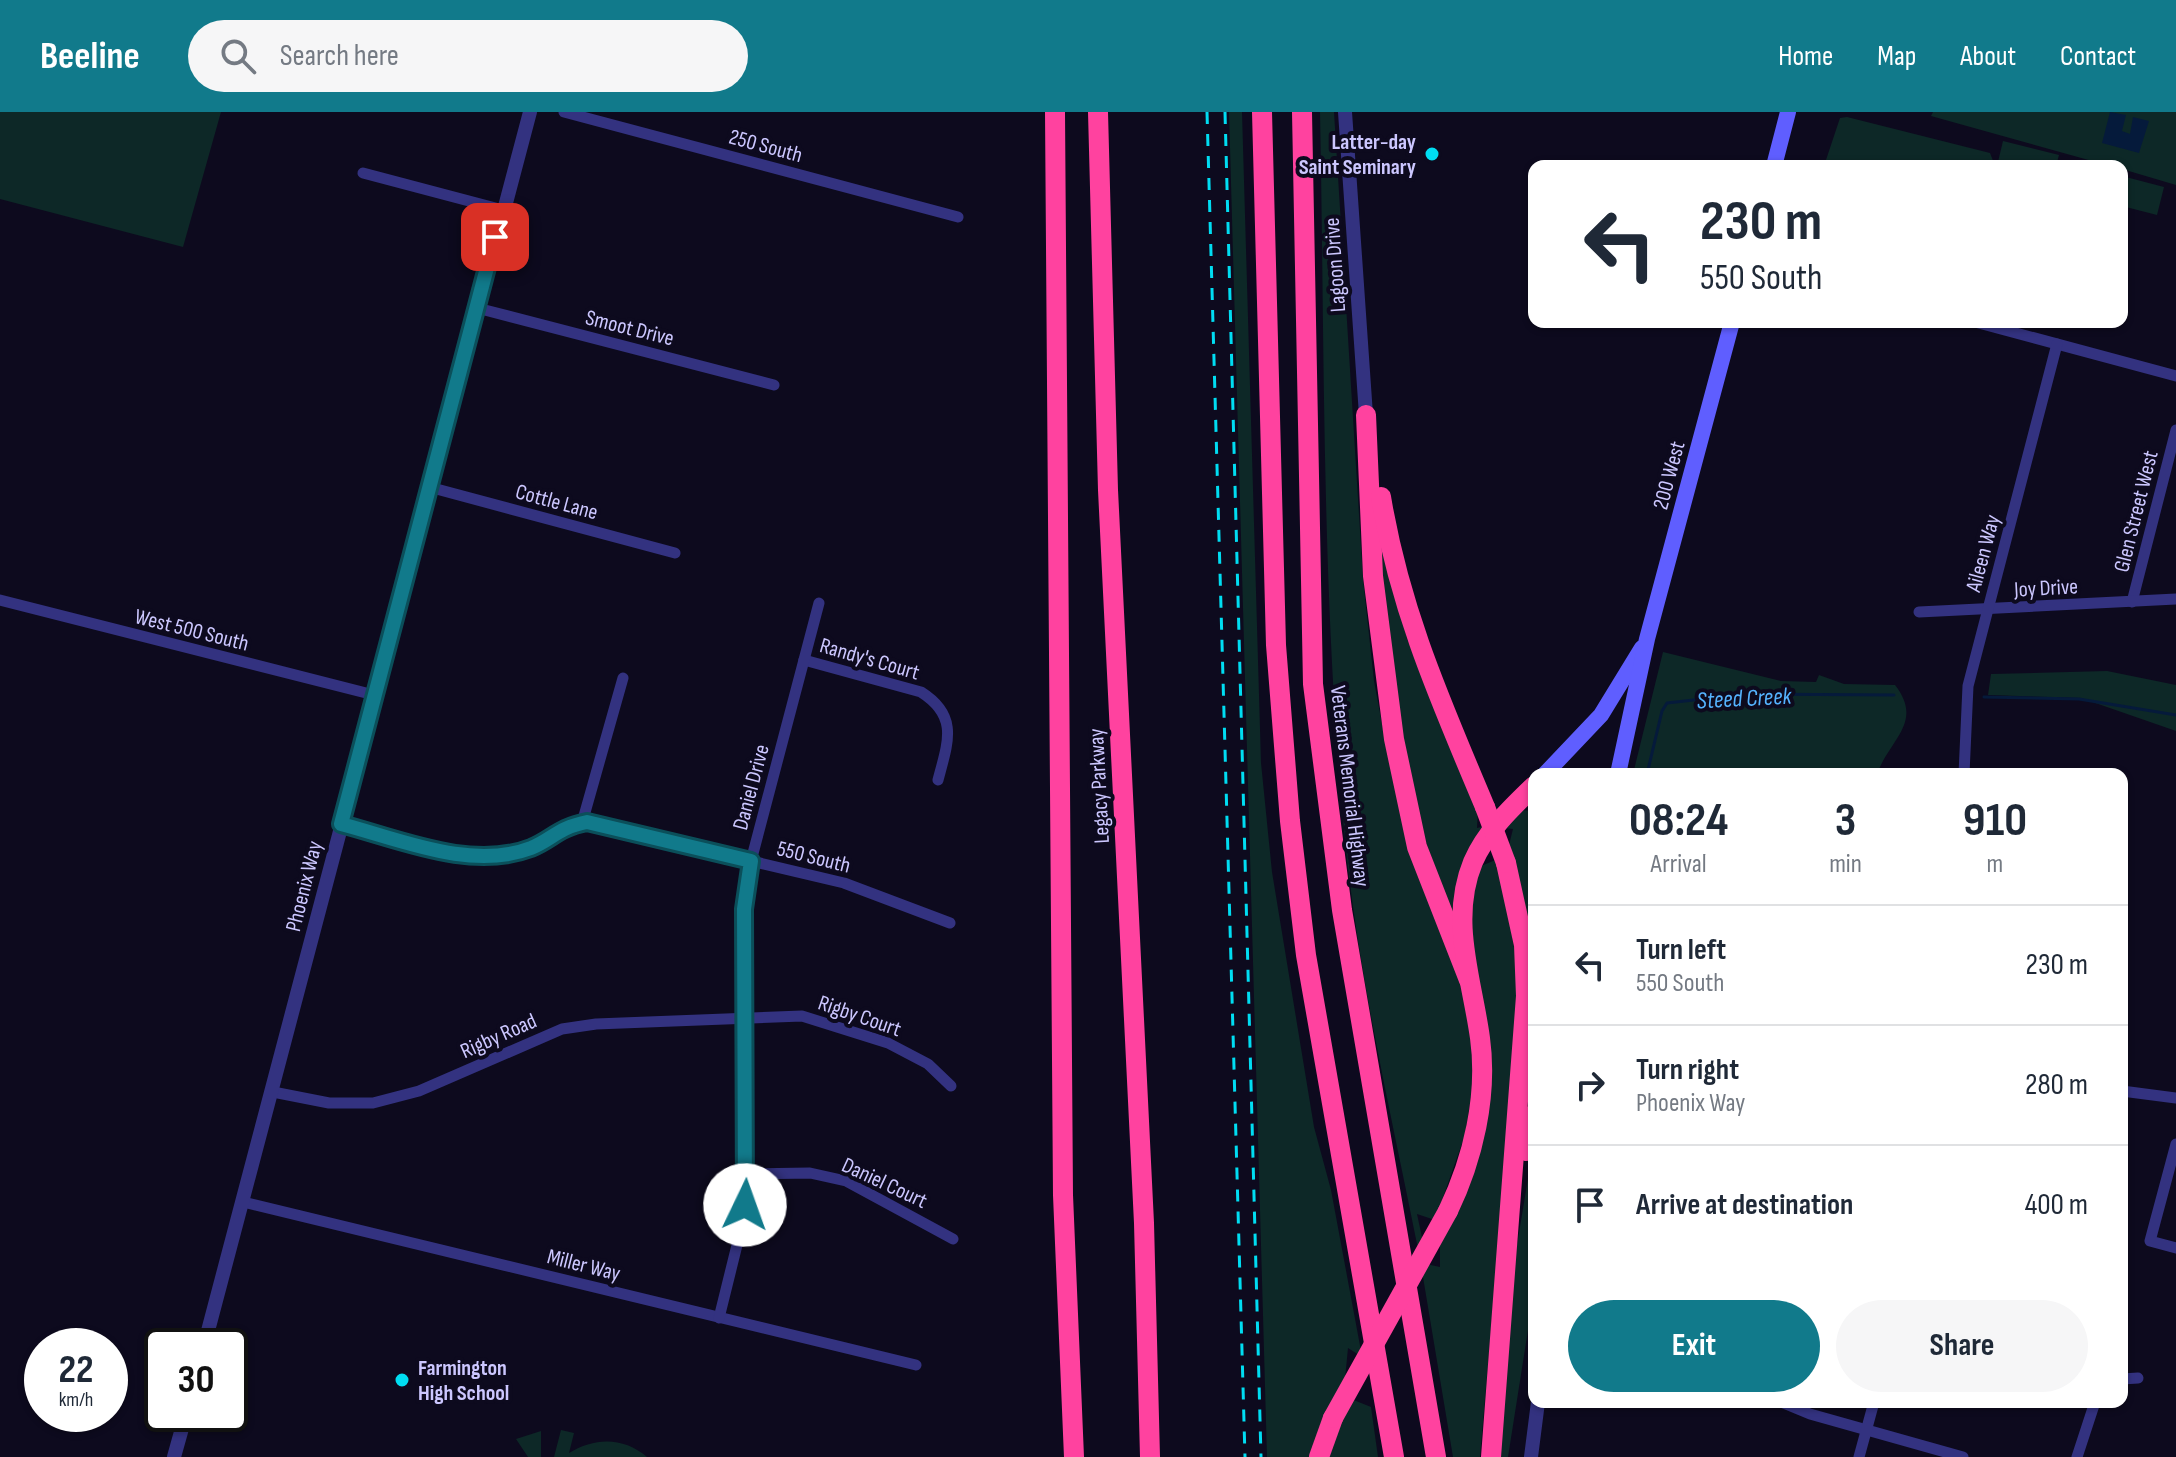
<!DOCTYPE html>
<style>
body{margin:0;font-family:"Sofia Sans Condensed",sans-serif;background:#f6f6f7;color:#1f2937;height:100vh;display:flex;flex-direction:column;font-size:30px;white-space:nowrap}
*{box-sizing:border-box;margin:0}
p{font-size:26px;color:#747a83}
.icon{flex:none;width:44px;height:44px;fill:none;stroke:currentColor;stroke-width:2;stroke-linecap:round;stroke-linejoin:round}
.map{position:relative;flex:1;overflow:hidden}
.side{position:absolute;left:1528px;top:656px;width:600px;height:640px;display:flex;flex-direction:column;background:#fff;border-radius:16px;box-shadow:0 2px 6px #0004}
.side>*{flex:none}
.hud{position:absolute;left:1528px;top:48px;width:600px;height:168px;border-radius:16px;box-shadow:0 2px 6px #0004;background:#fff;color:#1f2937;overflow:hidden}
.speed{position:absolute;left:24px;top:1216px;display:flex;gap:16px;font-size:40px;font-weight:700;text-align:center}
.speed>*{display:grid;place-content:center;width:104px;height:104px;border-radius:50%;background:#fff;box-shadow:0 2px 6px #0004;line-height:1}
.speed small{font-size:20px;font-weight:400}
.speed .limit{border:4px solid #111;border-radius:12px;background:#fff;color:#111}
.pin{position:absolute;display:grid;place-items:center;width:68px;height:68px;color:#fff;margin:-34px;border-radius:16px;box-shadow:0 4px 12px #0006}
.me{position:absolute;width:88px;margin:-44px;rotate:3deg;stroke-linejoin:round;filter:drop-shadow(0 0 6px #0008)}
.turn{display:flex;align-items:center;gap:28px;height:168px;padding:0 40px;font-size:36px}
.turn .icon{width:104px;height:104px;stroke-width:2.5}
.turn b{display:block;font-size:56px;line-height:68px}
.eta{display:flex;justify-content:space-evenly;align-items:center;height:136px;text-align:center}
.eta b{font-size:48px;font-weight:700;line-height:56px}
.action{display:flex;gap:16px;margin-top:auto;padding:16px 40px}
.action a{flex:1;height:92px;border-radius:48px;background:#117a8b;color:#fff;font-size:32px;font-weight:700;line-height:92px;text-align:center}
.action a+a{background:#f6f6f7;color:#1f2937}
ul{padding:0;list-style:none}
li{display:flex;align-items:center;gap:24px;height:120px;padding:0 40px;border-top:2px solid #e0e1e3}
li div{flex:1}
li b{display:block;font-size:30px}
li em{font-style:normal}
header{display:flex;align-items:center;gap:48px;box-sizing:border-box;height:112px;padding:0 40px;background:#117a8b;color:#fff}
header strong{font-size:38px}
nav{display:flex;gap:44px;margin-inline-start:auto;font-size:28px}
.search{width:560px;height:72px;background:#f6f6f7;display:flex;align-items:center;gap:20px;box-sizing:border-box;padding:0 28px;border-radius:44px;color:#747a83;font-size:30px}
.map>svg:first-child{display:block}
</style>
<header>
<strong>Beeline</strong>
<div class="search"><svg class="icon" aria-label="search" viewBox="0 0 24 24"><circle cx="10" cy="10" r="6"/><path d="M15 15l6 6"/></svg>Search here</div>
<nav><a>Home</a><a>Map</a><a>About</a><a>Contact</a></nav>
</header>
<div class="map">
<svg width="2176" height="1345" viewBox="0 0 2176 1345">
<rect width="100%" height="100%" fill="#0d0a1e"/>
<!-- green -->
<g fill="#0d2827">
<polygon points="0,0 221,0 183,135 0,87"/>
<polygon points="1229,0 1242,0 1261,651 1272,760 1314,1015 1331,1078 1361,1239 1359,1243 1348,1236 1345,1267 1311,1345 1267,1345"/>
<path d="M1320,0H1334L1363,467L1374,569L1388,644L1461,869L1472,933L1473,972L1465,1023L1435,1108L1417,1102L1423,1130L1418,1137C1393,1011 1363,884 1348,756C1321,506 1325,252 1320,0Z"/>
<polygon points="1933,0 2176,0 2176,73 2122,57 2122,54 2110,54 1931,4"/>
<polygon points="1847,5 1990,41 1995,54 1824,54 1840,6"/>
<polygon points="2003,29 2059,43 2056,54 1997,54"/>
<polygon points="2122,64 2164,75 2157,103 2122,94"/>
<polygon points="1374,392 1407,527 1478,696 1477,716 1485,714 1456,813 1422,719 1397,625"/>
<path d="M1663,540L1781,569L1816,570L1819,563L1844,572L1895,573C1924,610 1890,627 1877,662H1633Z"/>
<polygon points="2107,559 2176,573 2176,619 2081,586 1988,583 1991,562"/>
<polygon points="1520,698 1534,699 1534,962 1525,1011 1528,952 1508,737 1513,717 1504,716"/>
<polygon points="1498,747 1516,846 1517,914 1480,1345 1453,1345 1422,1159 1426,1152 1440,1155 1440,1126 1479,1040 1471,815 1476,756"/>
<polygon points="1534,1030 1534,1180 1508,1345 1495,1345 1513,1157"/>
<polygon points="1351,1287 1371,1295 1378,1345 1325,1345"/>
<path d="M561,1318L574,1321L569,1341C595,1325 624,1325 647,1345H554Z"/>
<polygon points="541,1319 541,1345 528,1345 516,1327"/>
</g>
<!-- water -->
<polygon fill="#051a3b" points="2110,0 2126,3 2122,19 2130,22 2133,5 2149,9 2139,41 2102,31"/>
<g fill="none" stroke-linecap="round" stroke-linejoin="round">
<!-- stream -->
<g stroke="#051a3b" stroke-width="3">
<polyline points="1984,585 2079,587 2176,603"/>
<polyline points="1647,662 1662,599 1667,591 1747,582 1894,583"/>
</g>
<!-- minor -->
<g stroke="#333280" stroke-width="11">
<polyline points="564,0 958,105"/>
<polyline points="363,61 503,98"/>
<polyline points="477,196 774,273"/>
<polyline points="1975,210 2176,264"/>
<polyline points="429,375 675,441"/>
<polyline points="0,488 374,583"/>
<polyline points="2132,490 2176,318"/>
<polyline points="1919,500 2176,487"/>
<path d="M804,548L921,580C959,604 948,630 938,668"/>
<polyline points="1964,662 1968,574 2057,232"/>
<polyline points="582,711 623,566"/>
<polyline points="341,712 440,738 481,743 532,735 561,716 587,710 844,771 950,811"/>
<polyline points="2122,979 2176,986"/>
<polyline points="273,980 329,991 373,991 419,979 562,917 596,912 802,904 888,931 928,952 951,974"/>
<polyline points="2176,1032 2150,1129 2176,1136"/>
<polyline points="748,1062 810,1061 846,1069 953,1127"/>
<polyline points="243,1090 916,1253"/>
<polyline points="719,1206 739,1125 748,1068 744,797 751,749 819,491"/>
<polyline points="2122,1267 2138,1266"/>
<polyline points="1781,1290 1810,1302 1963,1345"/>
<polyline points="1859,1345 1874,1290"/>
<polyline points="2077,1345 2095,1290"/>
</g>
<!-- tertiary -->
<g stroke="#333280" stroke-width="14">
<polyline points="1345,0 1366,303"/>
<polyline points="204,1234 530,0"/>
<polyline points="174,1345 186,1302"/>
<polyline points="1531,1345 1538,1290"/>
</g>
<!-- secondary -->
<g stroke="#5f5eff" stroke-width="16">
<polyline points="1774,54 1788,0"/>
<polyline points="1545,662 1601,603 1642,536"/>
<polyline points="1618,662 1647,527 1732,210"/>
</g>
<!-- motorway -->
<g stroke="#ff429f" stroke-width="20">
<polyline points="1055,0 1063,1083 1074,1345"/>
<polyline points="1098,0 1108,378 1144,1111 1150,1345"/>
<polyline points="1262,0 1276,533 1290,709 1306,843 1394,1345"/>
<polyline points="1302,0 1313,572 1342,798 1436,1345"/>
<polyline points="1366,303 1373,464 1394,627 1417,735 1469,868"/>
<path d="M1381,385C1400,499 1441,590 1485,695"/>
<polyline points="1526,1039 1534,1002"/>
<path d="M1448,1099C1473,1047 1488,984 1480,926C1472,867 1449,808 1473,750C1486,720 1511,696 1534,674"/>
<polyline points="1319,1345 1333,1306"/>
<polyline points="1491,1345 1526,884 1524,833 1506,751"/>
</g>
<!-- rail -->
<g stroke="#00ddf2" stroke-width="3" stroke-dasharray="12 10" stroke-linecap="butt">
<polyline points="1207,0 1245,1345"/>
<polyline points="1225,0 1261,1345"/>
</g>
<!-- motorway-bridge -->
<g stroke="#ff429f" stroke-width="20">
<polyline points="1485,695 1506,751"/>
<polyline points="1333,1306 1448,1099"/>
</g>
</g>
<g fill="none" stroke-linecap="round" stroke-linejoin="round">
<defs>
<path id="route" d="M495,125L341,712C399,727 471,759 531,736C553,727 557,716 587,710L751,749L744,797L745,1093"/>
</defs>
<!-- route casing -->
<use href="#route" stroke="#0b4f5a" stroke-width="20"/>
<!-- route -->
<use href="#route" stroke="#117a8b" stroke-width="14"/>
</g>
<!-- markers -->
<g fill="#00ddf2" stroke="#0d0a1e" stroke-width="3">
<circle cx="1432" cy="42" r="8"/>
<circle cx="402" cy="1268" r="8"/>
</g>
<g text-anchor="middle" stroke-width="8" stroke-linejoin="round" paint-order="stroke">
<!-- poi labels -->
<g font-size="22" font-weight="bold" fill="#ccc7ff" stroke="#0d0a1e" text-anchor="end">
<text x="1416" y="37">Latter-day<tspan x="1416" dy="25">Saint Seminary</tspan></text>
<text x="418" y="1263" text-anchor="start">Farmington<tspan x="418" dy="25">High School</tspan></text>
</g>
<!-- street labels -->
<g font-size="22" fill="#ccc7ff" stroke="#0d0a1e">
<text transform="translate(766 33) rotate(15)" y="8">250 South</text>
<text transform="translate(1334 153) rotate(-94)" y="8">Lagoon Drive</text>
<text transform="translate(630 215) rotate(14)" y="8">Smoot Drive</text>
<text transform="translate(1668 363) rotate(-75)" y="8">200 West</text>
<text transform="translate(557 389) rotate(15)" y="8">Cottle Lane</text>
<text transform="translate(2135 399) rotate(-76)" y="8">Glen Street West</text>
<text transform="translate(1982 441) rotate(-75)" y="8">Aileen Way</text>
<text transform="translate(2046 475) rotate(-3)" y="8">Joy Drive</text>
<text transform="translate(192 517) rotate(14)" y="8">West 500 South</text>
<text transform="translate(870 546) rotate(16)" y="8">Randy's Court</text>
<text transform="translate(1098 674) rotate(-93)" y="8">Legacy Parkway</text>
<text transform="translate(1351 674) rotate(83)" y="8">Veterans Memorial Highway</text>
<text transform="translate(750 675) rotate(-75)" y="8">Daniel Drive</text>
<text transform="translate(814 744) rotate(14)" y="8">550 South</text>
<text transform="translate(303 774) rotate(-76)" y="8">Phoenix Way</text>
<text transform="translate(860 903) rotate(19)" y="8">Rigby Court</text>
<text transform="translate(498 923) rotate(-24)" y="8">Rigby Road</text>
<text transform="translate(885 1070) rotate(25)" y="8">Daniel Court</text>
<text transform="translate(584 1152) rotate(14)" y="8">Miller Way</text>
</g>
<!-- water labels -->
<g font-size="24" font-style="italic" fill="#55b3ff" stroke="#0d0a1e">
<text transform="translate(1744 586) rotate(-3)" y="8">Steed Creek</text>
</g>
</g>
</svg>
<div class="speed"><div>22<small>km/h</small></div><div class="limit">30</div></div>
<div class="pin" style="left:495px;top:125px;background:#d93025"><svg class="icon" aria-label="arrive" viewBox="0 0 24 24"><path d="M6 21V4h12l-3 4 3 4H6"/></svg></div>
<svg class="me" style="left:745px;top:1093px" viewBox="-20 -20 40 40"><circle r="19" fill="#fff"/><path d="M0-13L10 11 0 6-10 11z" fill="#117a8b"/></svg>
<div class="hud">
<div class="turn"><svg class="icon" aria-label="left" viewBox="0 0 24 24"><path d="M17 20v-9H6M10 6l-5 5 5 5"/></svg><div><b>230 m</b>550 South</div></div>
</div>
<section class="side">
<div class="eta">
<div><b>08:24</b><p>Arrival</p></div>
<div><b>3</b><p>min</p></div>
<div><b>910</b><p>m</p></div>
</div>
<ul>
<li><svg class="icon" aria-label="left" viewBox="0 0 24 24"><path d="M17 20v-9H6M10 6l-5 5 5 5"/></svg><div><b>Turn left</b><p>550 South</p></div><em>230 m</em></li>
<li><svg class="icon" aria-label="right" viewBox="0 0 24 24"><path d="M7 20v-9h11M14 6l5 5-5 5"/></svg><div><b>Turn right</b><p>Phoenix Way</p></div><em>280 m</em></li>
<li><svg class="icon" aria-label="arrive" viewBox="0 0 24 24"><path d="M6 21V4h12l-3 4 3 4H6"/></svg><div><b>Arrive at destination</b></div><em>400 m</em></li>
</ul>
<div class="action"><a>Exit</a><a>Share</a></div>
</section>
</div>
